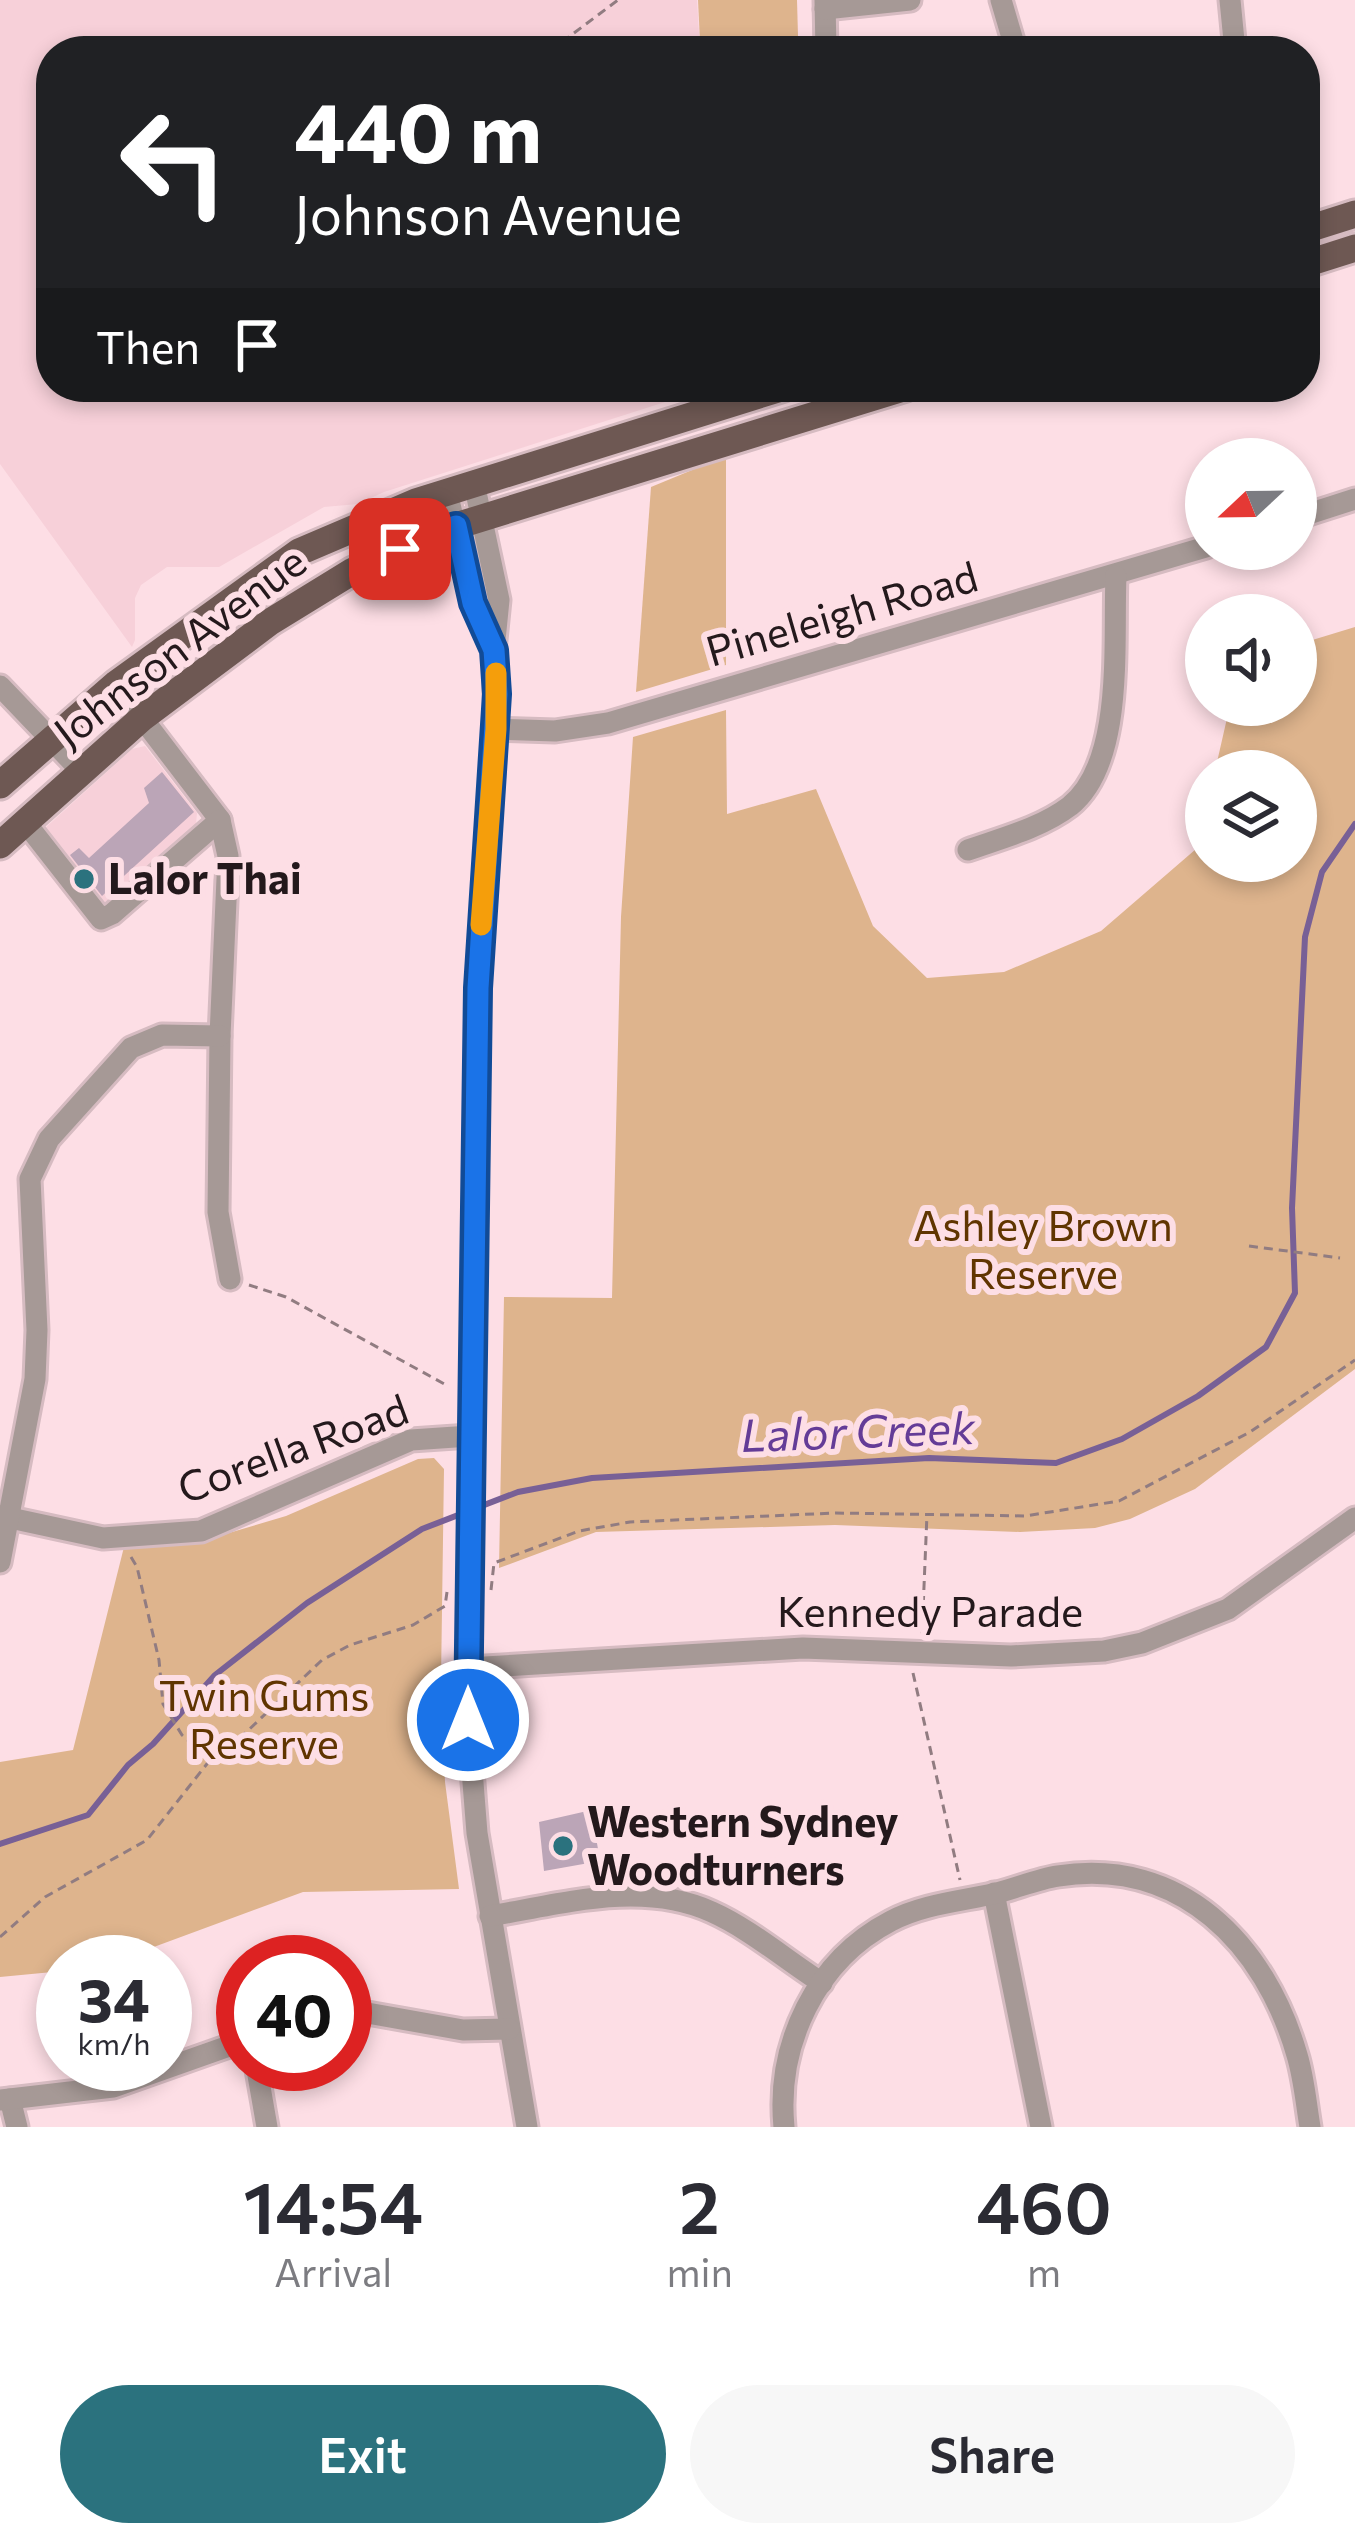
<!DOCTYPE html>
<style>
body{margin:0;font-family:Commissioner,sans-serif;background:#f7f7f7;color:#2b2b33;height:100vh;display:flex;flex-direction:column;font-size:45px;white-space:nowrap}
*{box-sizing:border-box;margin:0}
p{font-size:39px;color:#7c7c81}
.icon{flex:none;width:66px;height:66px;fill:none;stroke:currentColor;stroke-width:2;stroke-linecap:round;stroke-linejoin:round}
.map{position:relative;height:2127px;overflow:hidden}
.side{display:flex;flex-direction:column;background:#fff;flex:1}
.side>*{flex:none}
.guide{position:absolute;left:36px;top:36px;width:1284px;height:366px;border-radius:48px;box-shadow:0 6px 18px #0003;background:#202124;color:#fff;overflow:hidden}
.needle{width:78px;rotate:248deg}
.buttons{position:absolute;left:1185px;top:438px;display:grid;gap:24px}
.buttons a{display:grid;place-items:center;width:132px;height:132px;border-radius:50%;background:#fff;box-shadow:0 6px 18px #0003;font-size:60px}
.speed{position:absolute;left:36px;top:1935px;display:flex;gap:24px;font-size:60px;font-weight:700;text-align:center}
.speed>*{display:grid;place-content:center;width:156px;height:156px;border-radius:50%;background:#fff;box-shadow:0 6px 18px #0003;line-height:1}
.speed small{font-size:30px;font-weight:400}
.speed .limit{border:18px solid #d22;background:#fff;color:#111}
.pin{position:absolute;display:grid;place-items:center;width:102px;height:102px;color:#fff;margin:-51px;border-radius:24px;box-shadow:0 6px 18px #0006}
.me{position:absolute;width:132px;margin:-66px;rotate:0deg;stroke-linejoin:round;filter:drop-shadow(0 0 9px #0008)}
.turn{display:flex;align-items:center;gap:42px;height:252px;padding:0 60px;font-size:54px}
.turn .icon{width:156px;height:156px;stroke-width:2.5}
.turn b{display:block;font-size:84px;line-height:102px}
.then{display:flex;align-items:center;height:114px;padding:0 60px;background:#0003;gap:24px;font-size:45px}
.eta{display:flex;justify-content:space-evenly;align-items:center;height:204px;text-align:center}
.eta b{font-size:72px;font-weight:600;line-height:84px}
.cta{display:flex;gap:24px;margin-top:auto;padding:24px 60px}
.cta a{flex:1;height:138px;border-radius:72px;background:#2b727e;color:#fff;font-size:48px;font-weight:600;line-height:138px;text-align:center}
.cta a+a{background:#f7f7f7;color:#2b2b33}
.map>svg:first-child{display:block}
</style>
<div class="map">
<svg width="1355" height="2127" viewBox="0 0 1355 2127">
<rect width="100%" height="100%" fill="#fddee5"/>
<!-- built -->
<g fill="#f7d0d9">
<polygon points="0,0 697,0 700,51 51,51 51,387 712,387 384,492 358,504 324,507 219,567 167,567 141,585 135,598 135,640 132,647 0,464"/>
<polygon points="145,746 197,813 196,824 103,904 95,903 43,830 132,749"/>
</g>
<!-- green -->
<g fill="#deb48d">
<polygon points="698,0 797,0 798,36 700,42"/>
<polygon points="726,456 726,665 636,692 651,487"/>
<polygon points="1355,627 1355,1369 1195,1489 1130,1519 1095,1528 1020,1532 835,1525 596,1532 499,1568 504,1297 612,1298 621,917 633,737 726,710 727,814 816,789 873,926 927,978 1004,972 1101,931 1196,849 1206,807 1206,861 1296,861 1296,771 1215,771 1230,705 1296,705 1296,645"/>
<polygon points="434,1458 444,1469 441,1680 445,1782 459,1889 303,1892 124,1958 63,1962 63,1971 0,1977 0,1762 73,1750 124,1547 205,1540 286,1516 418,1459"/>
</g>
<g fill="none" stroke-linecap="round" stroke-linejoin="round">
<!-- stream -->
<polyline stroke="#786096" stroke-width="6" points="0,1844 88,1815 128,1765 153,1744 215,1675 307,1603 422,1529 518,1492 592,1478 929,1458 1056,1463 1122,1439 1198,1396 1266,1347 1295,1293 1292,1208 1305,937 1322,872 1355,824"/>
</g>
<!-- building -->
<g fill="#bba5b7">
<polygon points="162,772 194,812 102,896 70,855 79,848 89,858 149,803 144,788"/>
<polygon points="618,1804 618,1825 594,1826 598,1849 586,1851 589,1863 544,1871 539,1822"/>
</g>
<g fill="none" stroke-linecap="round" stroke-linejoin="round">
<defs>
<g id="minor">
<polyline points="825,0 826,51"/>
<polyline points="1001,0 1016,51"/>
<polyline points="1230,0 1235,51"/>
<polyline points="825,9 910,0"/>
<polyline points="474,483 499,600 494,650 496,729 478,988 468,1720 477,1833 527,2127"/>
<polyline points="447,492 473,603 493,646"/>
<polyline points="1296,518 1355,499"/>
<polyline points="116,684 220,820 228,856 220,1036 218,1212 230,1279"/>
<polyline points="0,686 83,773"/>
<polyline points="496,729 555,731 608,723 1206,547"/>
<polyline points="25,822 101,919 112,914 220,820"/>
<path d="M968,850C1002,838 1041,828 1070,806C1125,762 1113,641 1116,576"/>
<polyline points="1,1516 103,1538 201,1531 411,1440 470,1436"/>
<polyline points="0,1562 35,1379 37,1330 30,1179 49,1139 131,1048 162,1035 220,1036"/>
<polyline points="468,1668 803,1648 1011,1656 1104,1651 1142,1643 1228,1609 1355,1518"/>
<polyline points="994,1893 1041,2127"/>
<path d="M490,1916C561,1904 642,1880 712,1912C750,1929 786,1960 822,1983"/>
<polyline points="345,2009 463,2030 509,2029"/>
<polyline points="256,2064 267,2127"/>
<polyline points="10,2099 17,2127"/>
<polyline points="0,2100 113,2087 243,2041"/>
<path d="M784,2127C776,2044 816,1960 891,1921C923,1904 962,1901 997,1893C1017,1888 1038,1879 1058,1876C1181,1857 1265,1944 1297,2055C1304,2078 1306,2103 1310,2127"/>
</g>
<g id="major">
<polyline points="1305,230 1355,214"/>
<polyline points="1305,264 1355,248"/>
<polyline points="0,785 116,684 299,552 416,502 784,387"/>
<polyline points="0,845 142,718 270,622 353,571 456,526 906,387"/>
</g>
</defs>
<!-- minor casing -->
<use href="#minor" stroke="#d6bbc1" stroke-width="27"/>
<!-- major casing -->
<use href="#major" stroke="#d6bbc1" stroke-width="33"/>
<!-- path -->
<g stroke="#917c81" stroke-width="3" stroke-dasharray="9 6" stroke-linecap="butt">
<polyline points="550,51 618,0"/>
<polyline points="1249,1246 1340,1258"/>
<polyline points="249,1285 286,1297 448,1386"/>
<polyline points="131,1557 137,1567 159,1660 163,1704 182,1735 209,1759"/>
<polyline points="491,1590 494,1563 579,1531 630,1522 836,1513 1025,1516 1119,1501 1250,1432 1355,1360"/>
<polyline points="922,1635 927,1514"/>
<polyline points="913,1673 960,1880"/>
<polyline points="0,1937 45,1897 147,1840 210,1760 237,1741 322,1660 350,1645 413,1625 445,1606 447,1592"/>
</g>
<!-- minor -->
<use href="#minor" stroke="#a69996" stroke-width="21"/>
<!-- major -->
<use href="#major" stroke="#6e5853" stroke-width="27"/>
</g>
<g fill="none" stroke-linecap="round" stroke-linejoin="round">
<defs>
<polyline id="route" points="400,549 456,526 473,603 494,650 497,694 478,988 468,1720"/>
</defs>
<!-- route casing -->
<use href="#route" stroke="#114b97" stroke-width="30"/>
<!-- route -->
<use href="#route" stroke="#1a73e8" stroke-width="21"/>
<!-- slow -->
<polyline stroke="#f59e0b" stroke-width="21" points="481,925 496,729 496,673"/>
</g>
<!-- markers -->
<g fill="#2b727e" stroke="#fddee5" stroke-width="4.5">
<circle cx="84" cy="879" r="12"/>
<circle cx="563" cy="1846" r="12"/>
</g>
<g text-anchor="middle" stroke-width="12" stroke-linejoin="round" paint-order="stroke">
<!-- street labels -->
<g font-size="42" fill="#24191c" stroke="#fddee5">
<text transform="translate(842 614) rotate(-16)" y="15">Pineleigh Road</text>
<text transform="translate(180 647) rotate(-37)" y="15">Johnson Avenue</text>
<text transform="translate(293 1449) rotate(-20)" y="15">Corella Road</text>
<text x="930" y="1627">Kennedy Parade</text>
</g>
<!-- poi labels -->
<g font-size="42" font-weight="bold" fill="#24191c" stroke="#fddee5" text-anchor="start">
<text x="108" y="894">Lalor Thai</text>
<text x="587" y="1837">Western Sydney<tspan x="587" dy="48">Woodturners</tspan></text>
</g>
<!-- park labels -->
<g font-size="42" fill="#603500" stroke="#fddee5">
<text x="1043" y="1241">Ashley Brown<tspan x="1043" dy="48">Reserve</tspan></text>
<text x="264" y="1711">Twin Gums<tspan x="264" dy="48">Reserve</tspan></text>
</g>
<!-- water labels -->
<g font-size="45" font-style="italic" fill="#643c97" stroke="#fddee5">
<text transform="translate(858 1432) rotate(-2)" y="16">Lalor Creek</text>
</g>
</g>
</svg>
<div class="buttons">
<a><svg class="needle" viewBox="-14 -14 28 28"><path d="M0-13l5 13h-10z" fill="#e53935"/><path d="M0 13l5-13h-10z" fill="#7c7c81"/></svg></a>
<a><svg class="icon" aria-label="sound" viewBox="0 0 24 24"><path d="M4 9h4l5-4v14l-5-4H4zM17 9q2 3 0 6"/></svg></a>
<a><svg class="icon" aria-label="layers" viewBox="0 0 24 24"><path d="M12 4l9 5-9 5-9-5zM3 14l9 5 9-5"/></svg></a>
</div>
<div class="speed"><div>34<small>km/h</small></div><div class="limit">40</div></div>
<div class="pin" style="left:400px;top:549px;background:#d93025"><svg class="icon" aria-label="arrive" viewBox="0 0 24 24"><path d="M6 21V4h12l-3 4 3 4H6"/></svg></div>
<svg class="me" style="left:468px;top:1720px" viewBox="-20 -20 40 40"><circle r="17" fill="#1a73e8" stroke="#fff" stroke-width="3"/><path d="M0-11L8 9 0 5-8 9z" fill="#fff"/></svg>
<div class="guide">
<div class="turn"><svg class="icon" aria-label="left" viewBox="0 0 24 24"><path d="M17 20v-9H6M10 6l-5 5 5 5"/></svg><div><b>440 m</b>Johnson Avenue</div></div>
<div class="then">Then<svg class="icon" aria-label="arrive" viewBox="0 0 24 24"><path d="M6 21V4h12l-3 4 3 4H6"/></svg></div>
</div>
</div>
<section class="side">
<div class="eta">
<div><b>14:54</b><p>Arrival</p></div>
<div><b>2</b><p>min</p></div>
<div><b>460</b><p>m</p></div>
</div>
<div class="cta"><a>Exit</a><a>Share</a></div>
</section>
